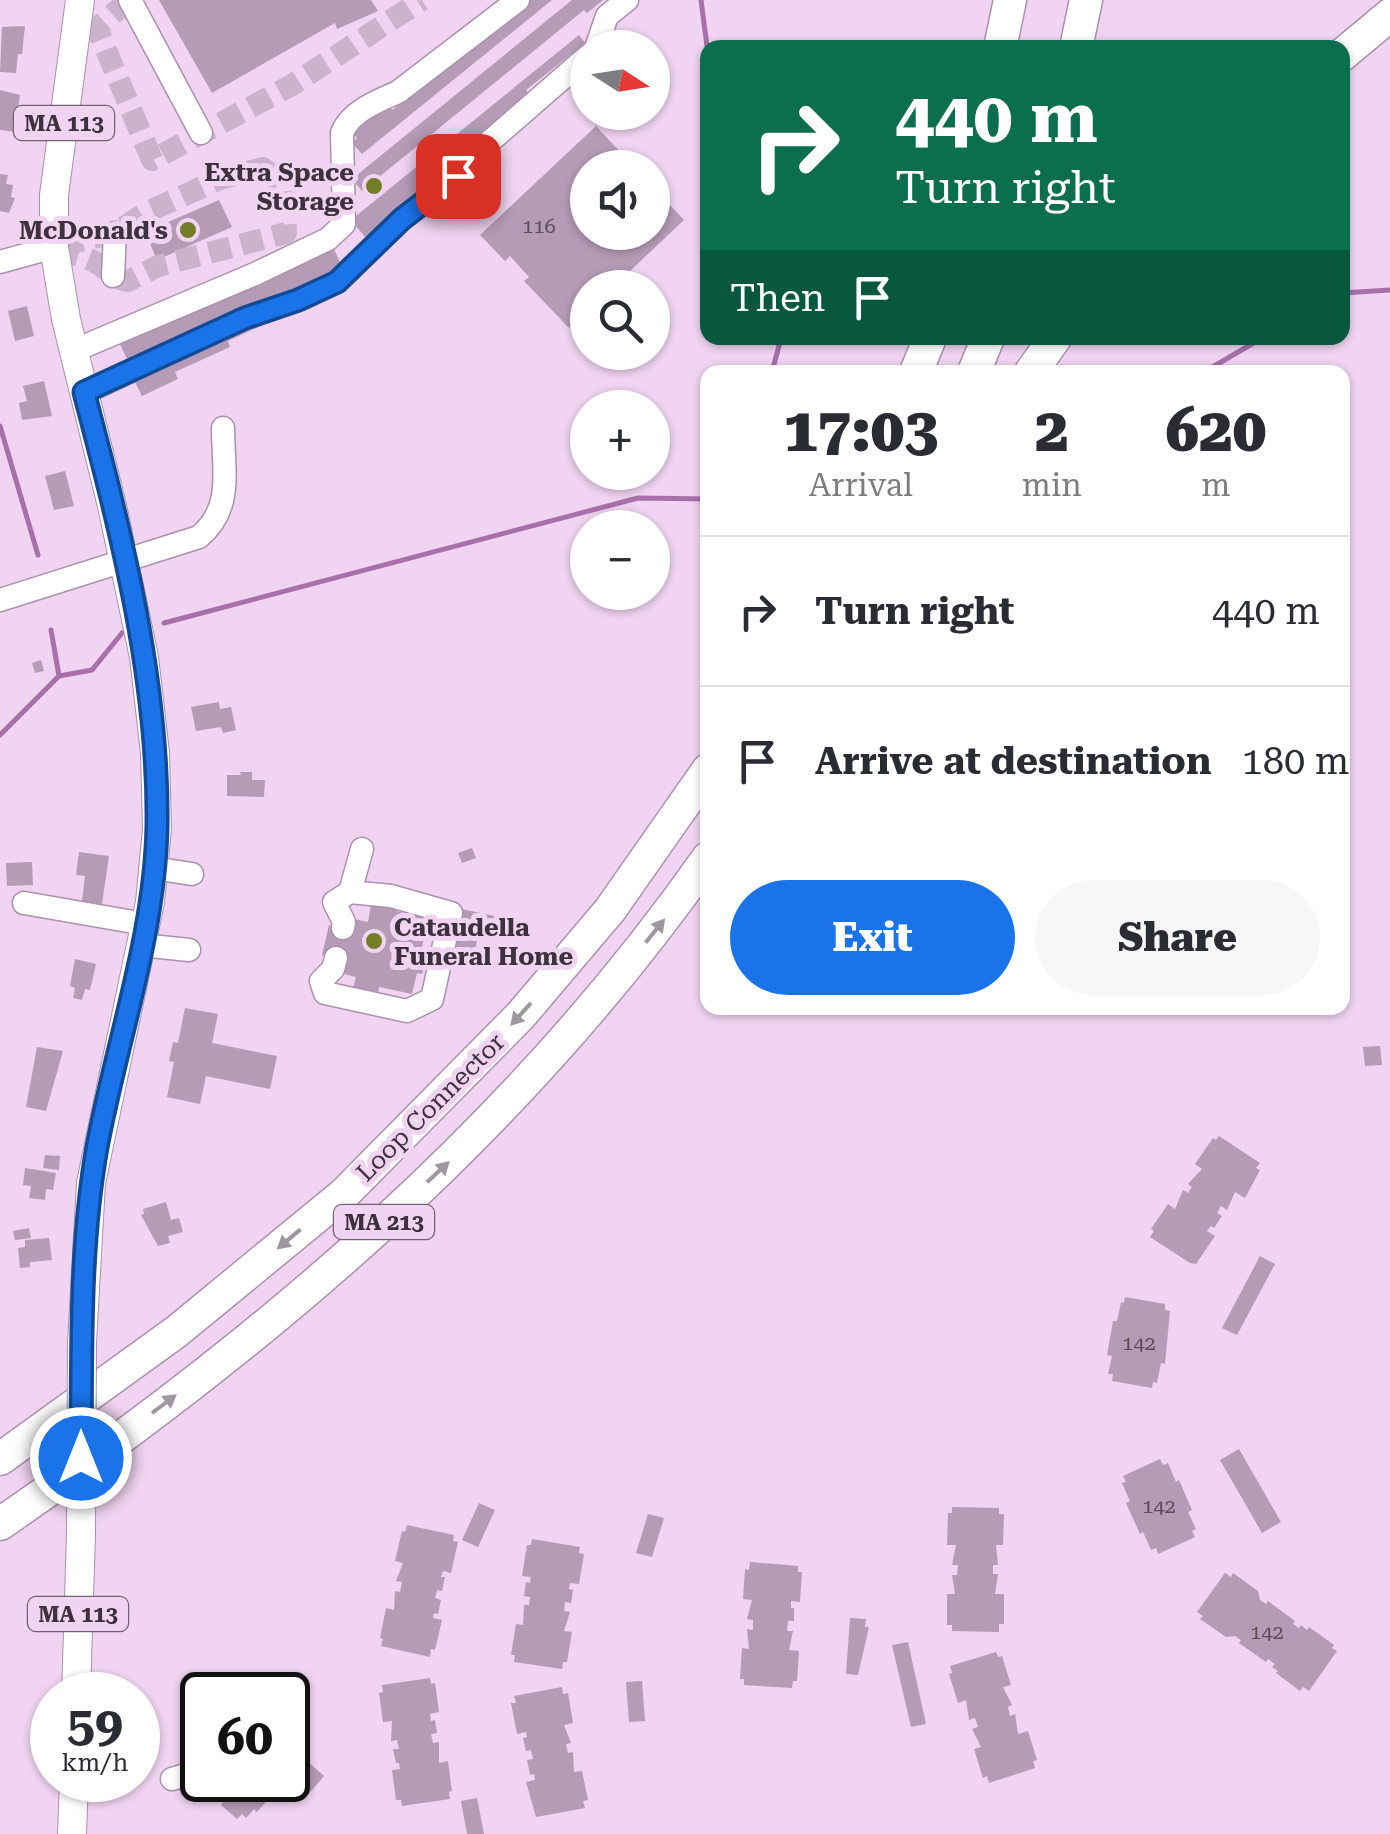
<!DOCTYPE html>
<meta charset="utf-8">
<style>
body{margin:0;font-family:"Roboto Serif",serif;background:#f7f7f7;color:#2b2b33;height:100vh;display:flex;flex-direction:column;font-size:38px;white-space:nowrap}
*{box-sizing:border-box;margin:0}
p{font-size:32px;color:#7c7c81}
.icon{flex:none;width:55px;height:55px;fill:none;stroke:currentColor;stroke-width:2;stroke-linecap:round;stroke-linejoin:round}
.map{position:relative;flex:1;overflow:hidden}
.panel{position:absolute;left:700px;top:365px;width:650px;height:650px;display:flex;flex-direction:column;background:#fff;border-radius:20px;box-shadow:0 2px 8px #0004}
.panel>*{flex:none}
.guide{position:absolute;left:700px;top:40px;width:650px;height:305px;border-radius:20px;box-shadow:0 2px 8px #0004;background:#0b6e4f;color:#fff;overflow:hidden}
.needle{width:65px;rotate:102deg}
.controls{position:absolute;left:570px;top:30px;display:grid;gap:20px}
.controls a{display:grid;place-items:center;width:100px;height:100px;border-radius:50%;background:#fff;box-shadow:0 2px 8px #0004;font-size:50px}
.speed{position:absolute;left:30px;top:1672px;display:flex;gap:20px;font-size:50px;font-weight:700;text-align:center}
.speed>*{display:grid;place-content:center;width:130px;height:130px;border-radius:50%;background:#fff;box-shadow:0 2px 8px #0004;line-height:1}
.speed small{font-size:25px;font-weight:400}
.speed .limit{border:5px solid #111;border-radius:15px;background:#fff;color:#111}
.pin{position:absolute;display:grid;place-items:center;width:85px;height:85px;color:#fff;margin:-42px;border-radius:20px;box-shadow:0 5px 15px #0006}
.me{position:absolute;width:110px;margin:-55px;rotate:0deg;stroke-linejoin:round;filter:drop-shadow(0 0 8px #0008)}
.turn{display:flex;align-items:center;gap:35px;height:210px;padding:0 30px;font-size:45px}
.turn .icon{width:130px;height:130px;stroke-width:2.5}
.turn b{display:block;font-size:70px;line-height:85px}
.then{display:flex;align-items:center;height:95px;padding:0 30px;background:#0003;gap:20px;font-size:38px}
.eta{display:flex;justify-content:space-evenly;align-items:center;height:170px;text-align:center}
.eta b{font-size:60px;font-weight:800;line-height:70px}
.action{display:flex;gap:20px;margin-top:auto;padding:20px 30px}
.action a{flex:1;height:115px;border-radius:60px;background:#1a73e8;color:#fff;font-size:40px;font-weight:800;line-height:115px;text-align:center}
.action a+a{background:#f7f7f7;color:#2b2b33}
ul{padding:0;list-style:none}
li{display:flex;align-items:center;gap:30px;height:150px;padding:0 30px;border-top:2px solid #e1e1e2}
li div{flex:1}
li b{display:block;font-size:38px}
li em{font-style:normal}
.map>svg:first-child{display:block}
</style>
<div class="map">
<svg width="1390" height="1834" viewBox="0 0 1390 1834">
<rect width="100%" height="100%" fill="#f0d4f1"/>
<g fill="none" stroke-linecap="round" stroke-linejoin="round">
<!-- stream -->
<g stroke="#a86fab" stroke-width="5">
<polyline points="701,0 708,54"/>
<polyline points="1342,293 1390,290"/>
<polyline points="772,372 781,338"/>
<polyline points="1204,372 1262,338"/>
<polyline points="0,426 38,555"/>
<polyline points="164,623 638,498 708,499"/>
<polyline points="59,676 92,670 122,633"/>
<polyline points="0,735 59,676 51,630"/>
</g>
</g>
<!-- building -->
<g fill="#b59bb6">
<polygon points="159,0 371,0 378,11 337,29 335,23 212,93"/>
<polygon points="528,0 552,0 362,154 352,143 357,138 349,128 387,104 392,110"/>
<polygon points="572,0 603,0 587,13 584,10 362,191 352,179"/>
<polygon points="25,26 22,54 18,54 16,73 0,72 2,27"/>
<polygon points="579,35 585,43 526,90 530,95 448,161 452,167 365,237 351,220"/>
<polygon points="0,90 20,95 18,109 22,109 16,132 0,130"/>
<polygon points="596,126 635,168 588,168 588,232 652,232 652,186 684,220 612,288 588,288 588,310 569,328 524,281 529,277 510,256 505,261 480,235"/>
<polygon points="0,174 8,175 6,184 13,185 11,197 15,198 9,213 0,211"/>
<polygon points="219,200 232,227 157,260 145,232"/>
<polygon points="332,245 342,267 129,363 119,342"/>
<polygon points="27,306 34,336 15,341 8,311"/>
<polygon points="258,318 261,326 228,341 230,347 175,372 178,379 142,396 133,378"/>
<polygon points="44,381 52,416 22,420 19,403 27,401 23,386"/>
<polygon points="65,471 74,506 54,510 45,476"/>
<polygon points="41,660 44,671 35,673 32,663"/>
<polygon points="219,702 220,709 231,707 236,730 223,733 221,727 196,731 191,707"/>
<polygon points="240,772 252,772 252,780 265,780 264,797 227,796 227,775 241,775"/>
<polygon points="472,848 476,858 462,863 458,853"/>
<polygon points="79,852 109,856 102,904 82,901 85,876 76,875"/>
<polygon points="32,862 33,885 7,886 6,863"/>
<polygon points="372,900 397,908 396,911 429,919 421,951 427,953 422,974 417,973 412,994 379,987 378,993 353,988 356,977 344,974 347,961 322,955 329,925 351,931 354,919 368,922"/>
<polygon points="462,909 499,917 497,928 480,925 472,966 451,962"/>
<polygon points="75,959 96,964 90,990 85,989 82,1000 73,998 75,988 70,986"/>
<polygon points="185,1008 218,1014 212,1043 277,1056 270,1089 206,1076 200,1104 167,1097 174,1062 169,1061 173,1042 178,1043"/>
<polygon points="1380,1046 1382,1065 1365,1066 1363,1047"/>
<polygon points="37,1047 63,1051 46,1111 26,1107"/>
<polygon points="1219,1136 1260,1163 1256,1168 1260,1170 1245,1198 1235,1192 1227,1210 1221,1206 1217,1213 1222,1216 1214,1228 1211,1226 1207,1231 1215,1236 1196,1264 1190,1263 1150,1237 1154,1231 1151,1229 1168,1204 1175,1209 1183,1190 1188,1193 1192,1187 1188,1184 1202,1169 1195,1164 1213,1138 1216,1140"/>
<polygon points="45,1155 60,1156 59,1170 43,1168"/>
<polygon points="25,1168 56,1173 53,1190 46,1189 45,1200 29,1198 31,1186 23,1185"/>
<polygon points="166,1202 171,1220 179,1218 183,1232 168,1236 170,1243 158,1246 141,1215 144,1214 143,1209"/>
<polygon points="29,1228 31,1238 15,1240 13,1231"/>
<polygon points="49,1238 52,1260 30,1262 30,1267 20,1268 18,1248 25,1247 25,1240"/>
<polygon points="1260,1256 1275,1264 1237,1335 1222,1328"/>
<polygon points="1125,1297 1165,1304 1165,1310 1170,1311 1165,1364 1161,1363 1157,1383 1153,1382 1152,1388 1112,1381 1113,1374 1108,1374 1112,1356 1107,1355 1113,1321 1117,1321 1121,1302 1124,1303"/>
<polygon points="1239,1449 1281,1522 1262,1533 1220,1460"/>
<polygon points="1160,1459 1163,1465 1168,1463 1176,1482 1179,1480 1192,1510 1188,1512 1196,1529 1192,1531 1195,1537 1158,1554 1156,1548 1151,1550 1143,1532 1140,1534 1126,1503 1130,1501 1122,1483 1126,1482 1123,1476"/>
<polygon points="479,1503 495,1510 478,1547 462,1540"/>
<polygon points="952,1507 999,1508 999,1514 1004,1514 1003,1545 996,1545 998,1565 993,1565 993,1574 998,1574 995,1594 1004,1594 1004,1624 999,1624 999,1632 952,1631 952,1625 947,1625 947,1594 955,1594 952,1575 957,1575 958,1565 952,1565 956,1545 947,1545 948,1513 952,1513"/>
<polygon points="648,1514 664,1518 652,1557 636,1553"/>
<polygon points="407,1525 454,1535 453,1541 458,1542 451,1573 443,1571 441,1577 445,1577 442,1591 437,1590 435,1598 441,1600 438,1614 434,1613 433,1618 442,1620 435,1650 431,1649 430,1657 381,1646 383,1639 380,1638 386,1608 394,1610 395,1591 400,1592 402,1582 396,1581 403,1563 395,1561 402,1531 405,1532"/>
<polygon points="532,1539 580,1547 579,1553 584,1554 579,1584 570,1583 569,1589 573,1590 571,1603 565,1602 564,1611 570,1612 564,1631 572,1632 567,1662 563,1662 562,1669 514,1662 515,1655 511,1655 516,1624 523,1625 524,1605 529,1605 530,1597 524,1596 526,1582 530,1583 531,1577 522,1576 527,1545 531,1545"/>
<polygon points="750,1562 798,1566 798,1572 802,1572 800,1602 791,1601 791,1608 794,1608 794,1621 788,1621 787,1631 793,1631 789,1650 799,1651 797,1681 793,1681 792,1688 744,1685 744,1679 740,1679 742,1648 749,1649 747,1629 753,1630 753,1620 747,1619 752,1600 743,1599 745,1569 749,1570"/>
<polygon points="1225,1573 1231,1577 1233,1573 1258,1591 1260,1600 1266,1604 1268,1601 1295,1621 1293,1624 1299,1628 1301,1625 1307,1630 1309,1627 1334,1645 1332,1648 1337,1651 1309,1691 1303,1687 1300,1691 1276,1673 1278,1671 1272,1667 1275,1664 1268,1659 1266,1662 1239,1643 1241,1640 1235,1636 1226,1637 1200,1619 1203,1616 1197,1612"/>
<polygon points="850,1618 866,1619 865,1627 869,1627 858,1675 846,1674"/>
<polygon points="908,1642 926,1724 911,1727 892,1645"/>
<polygon points="996,1652 998,1657 1002,1656 1011,1685 1003,1687 1012,1705 1008,1707 1010,1716 1015,1714 1018,1734 1028,1731 1037,1760 1033,1761 1035,1768 989,1783 987,1776 983,1778 974,1749 981,1747 972,1729 978,1727 975,1718 969,1720 966,1700 958,1703 949,1674 952,1673 950,1666"/>
<polygon points="430,1678 431,1684 435,1683 439,1712 430,1714 431,1721 435,1720 437,1733 431,1734 433,1743 439,1742 439,1763 448,1761 452,1791 449,1792 450,1799 402,1806 401,1800 396,1800 392,1770 400,1769 399,1763 396,1763 393,1749 399,1749 397,1740 391,1741 392,1721 383,1722 379,1693 383,1692 382,1685"/>
<polygon points="642,1681 645,1721 629,1722 626,1682"/>
<polygon points="562,1687 563,1694 568,1693 573,1723 564,1725 571,1743 566,1744 568,1753 573,1752 574,1772 582,1771 588,1800 583,1801 585,1808 536,1817 526,1782 535,1780 534,1774 530,1775 527,1760 533,1759 531,1750 526,1751 523,1738 527,1737 526,1732 517,1734 511,1703 516,1703 514,1696"/>
<polygon points="288,1744 324,1776 307,1796 288,1778"/>
<polygon points="230,1780 280,1780 274,1787 276,1790 257,1812 254,1809 246,1818 242,1814 237,1819 221,1805 230,1790 225,1785"/>
<polygon points="477,1798 484,1834 467,1834 461,1801"/>
</g>
<g fill="none" stroke-linecap="round" stroke-linejoin="round">
<!-- minor-tunnel -->
<g stroke="#ccb3cd" stroke-width="22" stroke-dasharray="22 11" stroke-linecap="butt">
<polyline points="129,0 97,28 152,160 292,85 422,0"/>
<path d="M263,168L283,184L286,233L158,266L128,281C112,279 106,267 93,261C80,255 67,254 54,247L115,233L145,213L220,179Z"/>
</g>
<defs>
<g id="minor">
<polyline points="130,0 201,133"/>
<polyline points="596,48 607,16 627,0"/>
<polyline points="0,262 54,247"/>
<polyline points="113,276 115,233"/>
<path d="M73,351L255,274L328,239L344,224L342,133C350,112 377,101 398,92L518,0"/>
<polyline points="84,393 245,318 299,300 337,282 402,219 458,176 473,156 588,56"/>
<path d="M0,600L199,537C234,508 223,470 223,428"/>
<polyline points="153,868 192,874"/>
<polyline points="24,903 145,924"/>
<polyline points="343,928 344,922 334,902 350,892"/>
<polyline points="141,945 189,950"/>
<polyline points="336,958 333,969 321,981 325,993 407,1011 432,999 451,913 391,896 350,892 362,849"/>
<polyline points="172,1779 202,1770"/>
</g>
<g id="major">
<polyline points="80,0 54,195 54,247 66,319 112,506 144,657 155,753 157,829 150,902 91,1183 82,1343"/>
<polyline points="76,1695 81,1534"/>
<polyline points="72,1834 74,1780"/>
</g>
<g id="highway">
<polyline points="1000,48 1010,0"/>
<polyline points="1076,48 1086,0"/>
<polyline points="1342,55 1390,15"/>
<polyline points="916,372 930,338"/>
<polyline points="974,372 988,338"/>
<polyline points="1031,372 1055,338"/>
<polyline points="0,1459 176,1332 344,1194 521,1015 610,910 708,770"/>
<path d="M0,1524C269,1339 519,1127 708,858"/>
</g>
</defs>
<!-- minor casing -->
<use href="#minor" stroke="#ab91ac" stroke-width="25"/>
<!-- major casing -->
<use href="#major" stroke="#ab91ac" stroke-width="30"/>
<!-- highway casing -->
<use href="#highway" stroke="#ab91ac" stroke-width="35"/>
<!-- minor -->
<use href="#minor" stroke="#fff" stroke-width="22"/>
<!-- major -->
<use href="#major" stroke="#fff" stroke-width="28"/>
<!-- highway -->
<use href="#highway" stroke="#fff" stroke-width="32"/>
<defs>
<polyline id="major-bridge" points="81,1534 82,1343"/>
</defs>
<!-- major-bridge casing -->
<use href="#major-bridge" stroke="#ab91ac" stroke-width="30" stroke-linecap="butt"/>
<!-- major-bridge -->
<use href="#major-bridge" stroke="#fff" stroke-width="28"/>
</g>
<!-- one-way arrows -->
<defs><path id="oneway-solid" d="M-6-.8H1V-3.2L6.5 0L1 3.2V.8H-6Z" transform="scale(2.5)"/></defs>
<g fill="#9e989e">
<use href="#oneway-solid" transform="translate(655 931) rotate(-51)"/>
<use href="#oneway-solid" transform="translate(521 1014) rotate(132)"/>
<use href="#oneway-solid" transform="translate(438 1172) rotate(-43)"/>
<use href="#oneway-solid" transform="translate(289 1239) rotate(140)"/>
<use href="#oneway-solid" transform="translate(164 1404) rotate(-37)"/>
</g>
<g fill="none" stroke-linecap="round" stroke-linejoin="round">
<defs>
<path id="route" d="M81,1458C82,1354 79,1249 97,1147C117,1040 155,935 157,826C159,679 121,533 84,392L245,318L298,300L337,282L402,219L458,176"/>
</defs>
<!-- route casing -->
<use href="#route" stroke="#114b97" stroke-width="25"/>
<!-- route -->
<use href="#route" stroke="#1a73e8" stroke-width="18"/>
</g>
<!-- markers -->
<g fill="#737d28" stroke="#f0d4f1" stroke-width="4">
<circle cx="374" cy="186" r="10"/>
<circle cx="188" cy="230" r="10"/>
<circle cx="374" cy="941" r="10"/>
</g>
<g text-anchor="middle" stroke-width="10" stroke-linejoin="round" paint-order="stroke">
<!-- number labels -->
<g font-size="20" fill="#5a4c5a">
<text x="539" y="233">116</text>
<text x="1139" y="1350">142</text>
<text x="1159" y="1513">142</text>
<text x="1267" y="1639">142</text>
</g>
<!-- shield labels -->
<g fill="#f0d4f1" stroke="#726272" stroke-width="2.5">
<rect x="14" y="106" width="100" height="34" rx="8"/>
<rect x="334" y="1205" width="100" height="34" rx="8"/>
<rect x="28" y="1597" width="100" height="34" rx="8"/>
</g>
<g font-size="22" font-weight="bold" fill="#3c313c">
<text x="64" y="131">MA 113</text>
<text x="384" y="1230">MA 213</text>
<text x="78" y="1622">MA 113</text>
</g>
<!-- poi labels -->
<g font-size="25" font-weight="bold" fill="#3c313c" stroke="#f0d4f1" text-anchor="end">
<text x="354" y="181">Extra Space<tspan x="354" dy="29">Storage</tspan></text>
<text x="168" y="239">McDonald's</text>
<text x="394" y="936" text-anchor="start">Cataudella<tspan x="394" dy="29">Funeral Home</tspan></text>
</g>
<!-- street labels -->
<g font-size="25" fill="#3c313c" stroke="#f0d4f1">
<text transform="translate(430 1107) rotate(-45)" y="9">Loop Connector</text>
</g>
</g>
</svg>
<div class="controls">
<a><svg class="needle" viewBox="-14 -14 28 28"><path d="M0-13l5 13h-10z" fill="#e53935"/><path d="M0 13l5-13h-10z" fill="#7c7c81"/></svg></a>
<a><svg class="icon" aria-label="sound" viewBox="0 0 24 24"><path d="M4 9h4l5-4v14l-5-4H4zM17 9q2 3 0 6"/></svg></a>
<a><svg class="icon" aria-label="search" viewBox="0 0 24 24"><circle cx="10" cy="10" r="6"/><path d="M15 15l6 6"/></svg></a>
<a>+</a>
<a>−</a>
</div>
<div class="speed"><div>59<small>km/h</small></div><div class="limit">60</div></div>
<div class="pin" style="left:458px;top:176px;background:#d93025"><svg class="icon" aria-label="arrive" viewBox="0 0 24 24"><path d="M6 21V4h12l-3 4 3 4H6"/></svg></div>
<svg class="me" style="left:81px;top:1458px" viewBox="-20 -20 40 40"><circle r="17" fill="#1a73e8" stroke="#fff" stroke-width="3"/><path d="M0-11L8 9 0 5-8 9z" fill="#fff"/></svg>
<div class="guide">
<div class="turn"><svg class="icon" aria-label="right" viewBox="0 0 24 24"><path d="M7 20v-9h11M14 6l5 5-5 5"/></svg><div><b>440 m</b>Turn right</div></div>
<div class="then">Then<svg class="icon" aria-label="arrive" viewBox="0 0 24 24"><path d="M6 21V4h12l-3 4 3 4H6"/></svg></div>
</div>
<section class="panel">
<div class="eta">
<div><b>17:03</b><p>Arrival</p></div>
<div><b>2</b><p>min</p></div>
<div><b>620</b><p>m</p></div>
</div>
<ul>
<li><svg class="icon" aria-label="right" viewBox="0 0 24 24"><path d="M7 20v-9h11M14 6l5 5-5 5"/></svg><div><b>Turn right</b></div><em>440 m</em></li>
<li><svg class="icon" aria-label="arrive" viewBox="0 0 24 24"><path d="M6 21V4h12l-3 4 3 4H6"/></svg><div><b>Arrive at destination</b></div><em>180 m</em></li>
</ul>
<div class="action"><a>Exit</a><a>Share</a></div>
</section>
</div>
